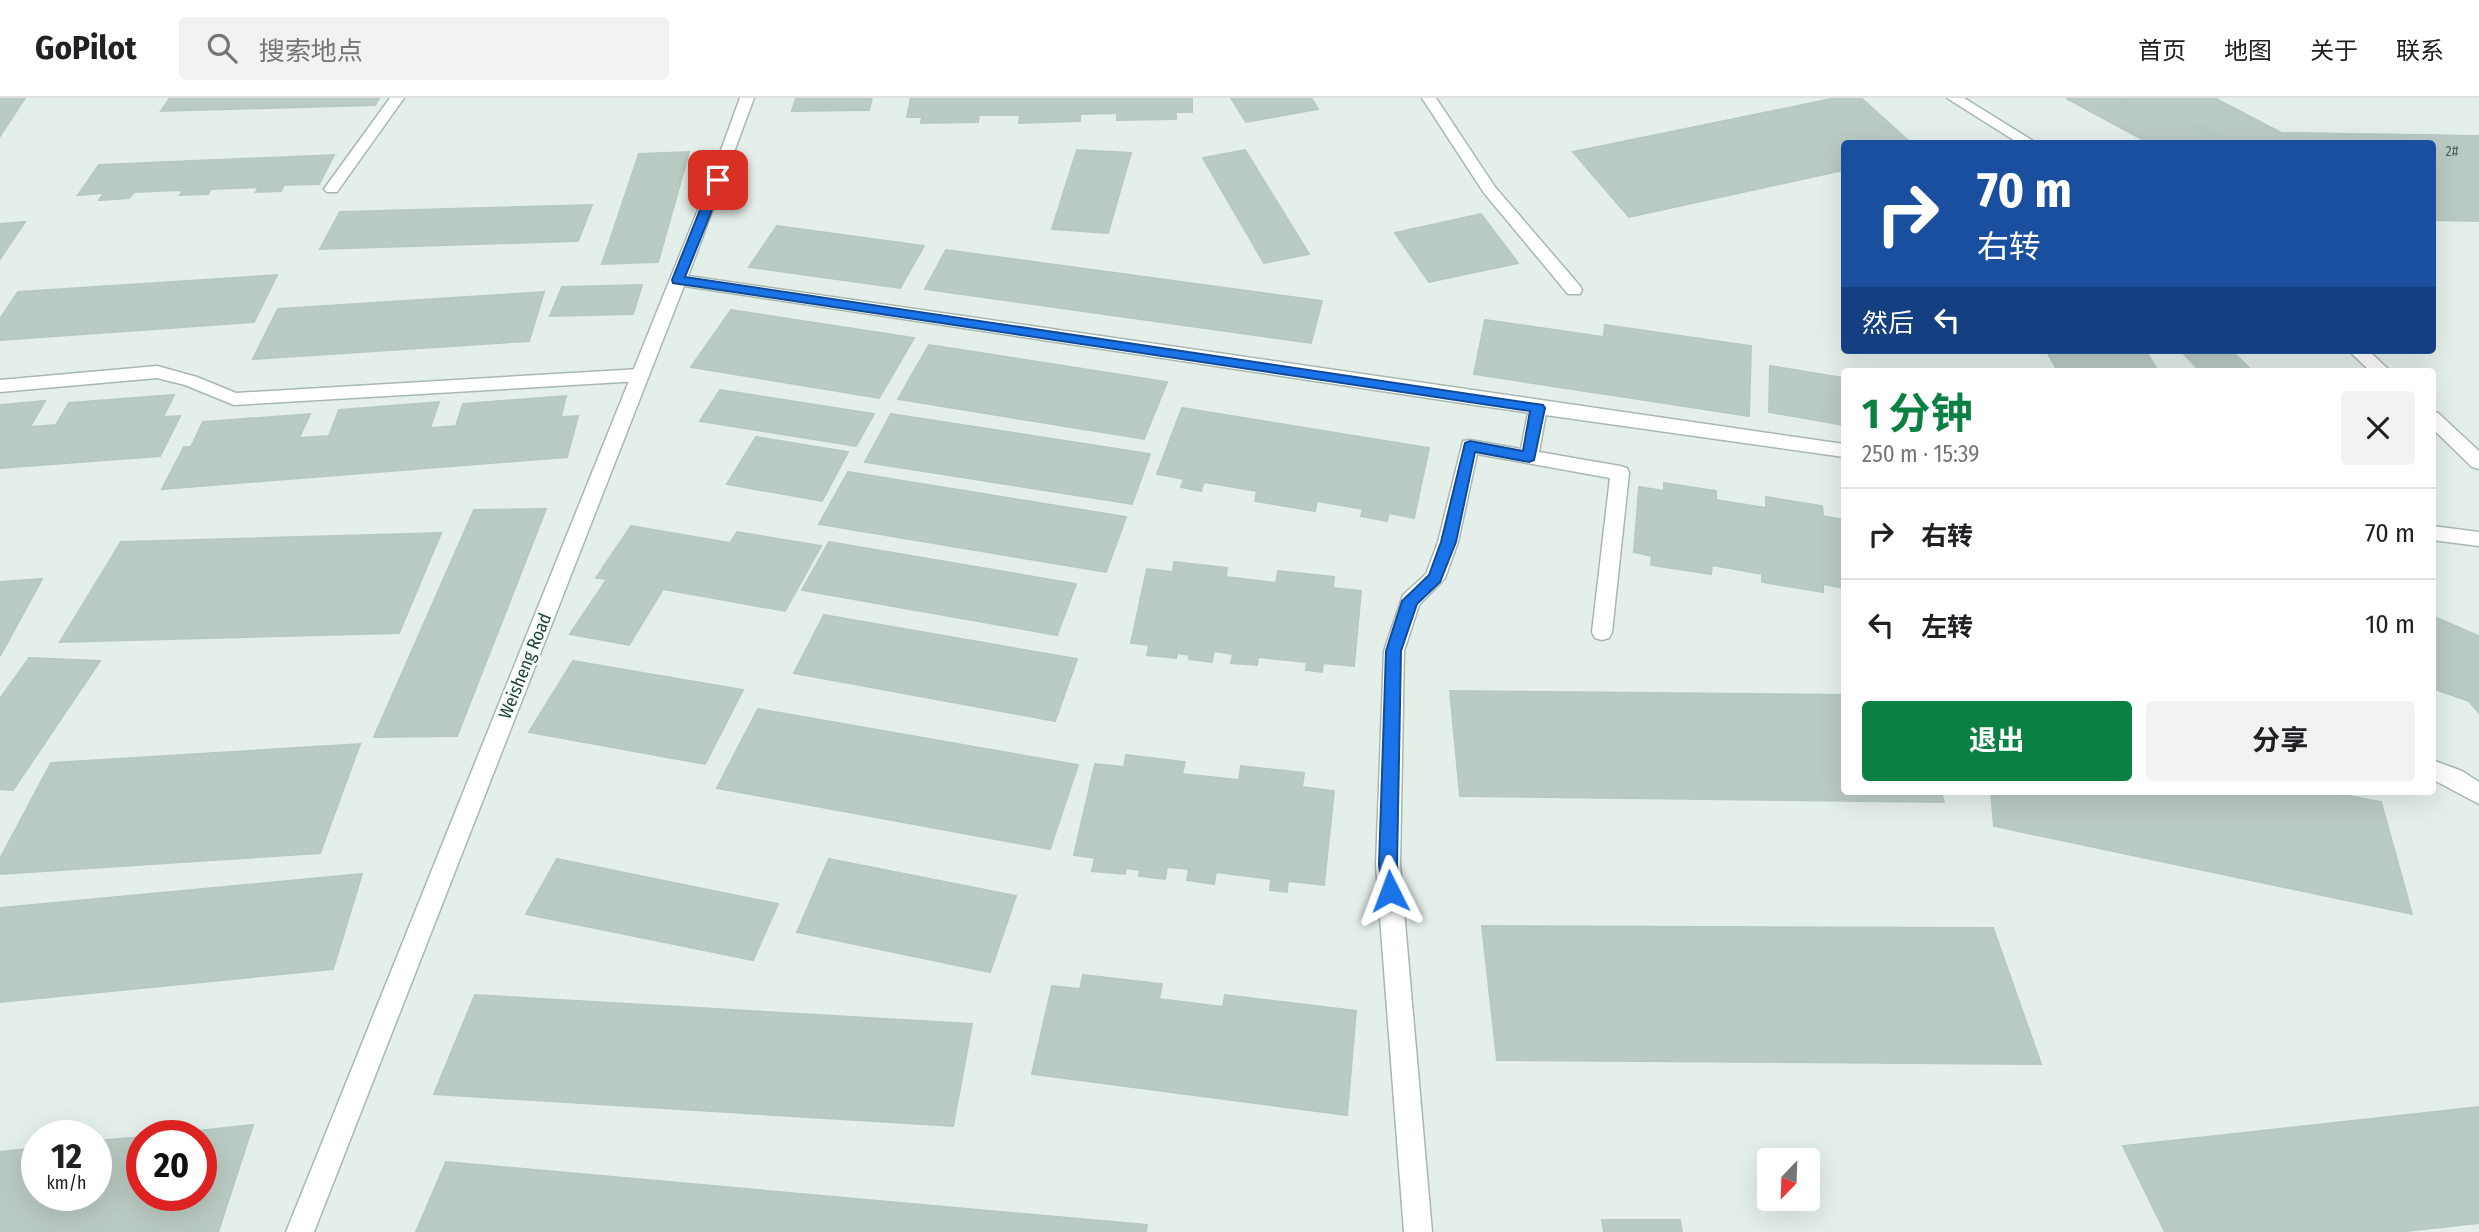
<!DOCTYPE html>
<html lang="zh">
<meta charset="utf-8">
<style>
body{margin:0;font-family:"Fira Sans Condensed","Noto Sans SC",sans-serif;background:#f2f2f2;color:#202124;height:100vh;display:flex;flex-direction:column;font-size:26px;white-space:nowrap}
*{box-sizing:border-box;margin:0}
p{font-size:23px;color:#757577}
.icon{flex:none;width:38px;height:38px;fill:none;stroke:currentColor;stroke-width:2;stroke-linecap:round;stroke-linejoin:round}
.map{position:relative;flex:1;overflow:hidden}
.side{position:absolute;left:1841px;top:270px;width:595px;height:427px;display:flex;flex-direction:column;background:#fff;border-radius:7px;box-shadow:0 7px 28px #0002}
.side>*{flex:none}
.banner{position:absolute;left:1841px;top:42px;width:595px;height:214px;border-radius:7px;box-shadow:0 7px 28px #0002;background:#1a4fa0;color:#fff;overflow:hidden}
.needle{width:46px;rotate:203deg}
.controls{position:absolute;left:1757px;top:1050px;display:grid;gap:14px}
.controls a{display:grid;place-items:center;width:63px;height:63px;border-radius:7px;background:#fff;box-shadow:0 7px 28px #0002;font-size:35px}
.speed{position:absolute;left:21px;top:1022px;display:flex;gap:14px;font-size:35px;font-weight:700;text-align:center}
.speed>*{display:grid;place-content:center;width:91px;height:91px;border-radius:50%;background:#fff;box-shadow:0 7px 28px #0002;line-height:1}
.speed small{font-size:18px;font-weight:400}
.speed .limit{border:10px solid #d22;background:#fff;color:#111}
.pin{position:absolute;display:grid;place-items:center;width:60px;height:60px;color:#fff;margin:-30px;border-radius:14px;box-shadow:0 4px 10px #0006}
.me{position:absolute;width:77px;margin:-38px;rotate:357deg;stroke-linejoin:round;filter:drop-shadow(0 0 5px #0008)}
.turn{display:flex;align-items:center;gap:24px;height:147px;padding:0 21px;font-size:32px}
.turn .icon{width:91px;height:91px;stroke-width:2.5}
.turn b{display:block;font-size:49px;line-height:60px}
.then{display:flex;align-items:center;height:66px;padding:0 21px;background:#0003;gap:14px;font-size:26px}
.round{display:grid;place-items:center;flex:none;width:74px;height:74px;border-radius:7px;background:#f2f2f2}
.headline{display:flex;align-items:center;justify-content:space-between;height:119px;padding:0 21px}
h1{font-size:42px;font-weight:700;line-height:52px;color:#0b8043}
.action{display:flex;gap:14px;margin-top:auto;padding:14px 21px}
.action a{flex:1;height:80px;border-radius:7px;background:#0b8043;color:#fff;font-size:28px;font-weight:700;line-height:80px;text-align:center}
.action a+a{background:#f2f2f2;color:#202124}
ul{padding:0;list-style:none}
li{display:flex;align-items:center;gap:21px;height:91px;padding:0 21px;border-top:2px solid #e0e0e0}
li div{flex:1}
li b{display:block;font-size:26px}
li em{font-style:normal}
header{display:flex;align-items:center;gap:42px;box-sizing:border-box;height:98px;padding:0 35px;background:#fff;border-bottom:2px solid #e0e0e0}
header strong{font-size:33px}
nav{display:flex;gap:38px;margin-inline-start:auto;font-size:24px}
.search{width:490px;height:63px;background:#f2f2f2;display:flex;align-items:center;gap:18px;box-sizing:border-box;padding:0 24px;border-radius:7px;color:#757577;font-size:26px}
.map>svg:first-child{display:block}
</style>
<header>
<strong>GoPilot</strong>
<div class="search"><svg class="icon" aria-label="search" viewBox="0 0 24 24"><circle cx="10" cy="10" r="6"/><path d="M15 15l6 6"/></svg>搜索地点</div>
<nav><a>首页</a><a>地图</a><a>关于</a><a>联系</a></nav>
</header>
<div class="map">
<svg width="2479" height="1134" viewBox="0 0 2479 1134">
<rect width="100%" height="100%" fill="#e5efea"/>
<!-- building -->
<g fill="#bacbc3" stroke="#b7cac1" stroke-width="2">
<polygon points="0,0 25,0 0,38"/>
<polygon points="170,0 379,0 375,7 161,13"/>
<polygon points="796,0 872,0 869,12 792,13"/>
<polygon points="911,0 1192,0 1192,14 1176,14 1176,21 1117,22 1117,15 1080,16 1080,23 1019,25 1020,17 979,17 978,24 921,25 922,19 907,19"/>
<polygon points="1231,0 1311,0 1318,11 1246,24"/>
<polygon points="1836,0 1861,0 1912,46 1844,46 1844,72 1629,119 1573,54"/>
<polygon points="2066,0 2214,0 2281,35 2479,38 2479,123 2432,122 2432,46 2151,46"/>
<polygon points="2118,0 2214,0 2281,35 2458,38 2479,61 2479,92 2432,91 2432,46 2231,46 2183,20 2170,27"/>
<polygon points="1077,52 1131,55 1108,135 1052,131"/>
<polygon points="1245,52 1309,156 1264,165 1203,60"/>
<polygon points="689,54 658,164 602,166 639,56"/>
<polygon points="334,57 319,86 284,87 281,93 256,94 259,89 211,91 208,96 180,97 183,92 134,94 129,100 99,102 104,95 78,97 99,67"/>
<polygon points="592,107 578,143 320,151 340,114"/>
<polygon points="1481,116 1518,165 1429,184 1395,135"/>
<polygon points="25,124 0,161 0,126"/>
<polygon points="777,128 924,148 900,190 749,169"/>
<polygon points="946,152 1322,203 1311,245 925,191"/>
<polygon points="277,177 254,224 0,242 0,221 18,194"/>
<polygon points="642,187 633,216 550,218 562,189"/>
<polygon points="544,194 529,243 253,261 278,211"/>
<polygon points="731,212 914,240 879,300 691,269"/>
<polygon points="1485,222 1604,239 1598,295 1474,276"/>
<polygon points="1605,227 1751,248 1749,318 1598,295"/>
<polygon points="929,247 1167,284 1144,341 898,301"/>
<polygon points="2046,252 2145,252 2158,273 2058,273"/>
<polygon points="2180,252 2231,252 2252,273 2200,273"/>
<polygon points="1770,268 1844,280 1844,327 1769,314"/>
<polygon points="720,292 874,316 856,348 700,323"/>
<polygon points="174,297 163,319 180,318 160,358 0,370 0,307 45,303 30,329 56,327 69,305"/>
<polygon points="566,298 561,319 578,318 567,359 162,391 184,349 191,349 203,324 310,316 299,340 329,338 339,312 439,304 430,330 456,328 463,306"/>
<polygon points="1182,310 1429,350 1414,420 1389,415 1387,423 1361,418 1363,411 1317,403 1315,413 1255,403 1257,393 1204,384 1201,393 1181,389 1184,381 1157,376"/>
<polygon points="891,316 1150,356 1132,406 865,364"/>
<polygon points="756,339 848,354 822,403 727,386"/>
<polygon points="848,374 1126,419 1106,474 819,426"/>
<polygon points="1664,385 1716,393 1716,402 1766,410 1766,399 1822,408 1823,418 1844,422 1844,490 1823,486 1823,494 1762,484 1762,476 1712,467 1711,476 1651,467 1652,458 1634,454 1639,389 1664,393"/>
<polygon points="546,411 457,638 374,639 474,412"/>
<polygon points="631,428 730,445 737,434 821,448 785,513 663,491 629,547 570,536 607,481 596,480"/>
<polygon points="441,435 399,535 60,544 121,444"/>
<polygon points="829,444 1076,486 1057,537 802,492"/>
<polygon points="1174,464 1227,470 1226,479 1276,485 1278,473 1334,479 1333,490 1361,493 1354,568 1323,565 1322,574 1306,572 1307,564 1258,559 1257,567 1231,565 1233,556 1214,553 1212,564 1189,561 1189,557 1177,555 1176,560 1147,557 1149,547 1131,545 1147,471 1173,474"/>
<polygon points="42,481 0,558 0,484"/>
<polygon points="824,517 1077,561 1055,623 794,575"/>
<polygon points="2432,518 2479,538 2479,615 2469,603 2432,590"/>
<polygon points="29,560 100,563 13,692 0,691 0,601"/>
<polygon points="573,563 743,592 705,666 529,634"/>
<polygon points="1450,593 1844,597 1844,693 1940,693 1944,704 1460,698"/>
<polygon points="758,611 1078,667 1050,751 717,690"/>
<polygon points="360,646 320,755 0,776 0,761 51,665"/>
<polygon points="1126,657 1185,664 1182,676 1239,682 1241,668 1304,675 1302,689 1334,693 1324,787 1288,783 1287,794 1270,792 1271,781 1216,774 1214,786 1187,782 1189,771 1167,769 1165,781 1139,778 1140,772 1126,770 1125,776 1092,773 1095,760 1074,757 1095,666 1124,669"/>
<polygon points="1991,693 2324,693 2381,704 2412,816 1994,728"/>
<polygon points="557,761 778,806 753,862 526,816"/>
<polygon points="829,761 1016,798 990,874 797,834"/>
<polygon points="362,776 333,871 0,904 0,810"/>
<polygon points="1482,828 1993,830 2041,966 1497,962"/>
<polygon points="1083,877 1162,886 1159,901 1223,909 1225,897 1356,913 1347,1017 1032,976 1052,888 1080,891"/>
<polygon points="475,897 972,926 953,1028 434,996"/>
<polygon points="2479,1009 2479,1125 2397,1134 2165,1134 2123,1048"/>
<polygon points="253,1027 218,1134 0,1134 0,1054 37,1050 37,1097 96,1097 96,1043 142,1039 142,1097 201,1097 201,1038 151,1038"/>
<polygon points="446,1064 1147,1127 1146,1134 416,1134"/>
<polygon points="1602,1122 1680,1122 1682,1134 1604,1134"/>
</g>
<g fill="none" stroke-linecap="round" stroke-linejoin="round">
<defs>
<g id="service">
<polygon points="390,0 404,0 337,94 327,94 324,91"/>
<polygon points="1422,0 1436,0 1495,89 1580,188 1582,192 1580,196 1568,196 1484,95"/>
<polygon points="157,268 197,279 236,295 640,271 649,277 640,283 234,307 185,287 157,280 0,294 0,282"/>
<polygon points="1538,304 1544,306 1547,310 1539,354 1620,368 1627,370 1629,375 1612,534 1609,540 1602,542 1595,540 1592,534 1610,380 1477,356 1458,444 1445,480 1419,507 1404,553 1400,767 1432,1134 1404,1134 1376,767 1384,553 1403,497 1426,476 1438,444 1463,343 1470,342 1521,351 1529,310 1532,306"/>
<polygon points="2432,662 2462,673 2479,684 2479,706 2432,681"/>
</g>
<g id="minor">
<polygon points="740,0 754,0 688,178 1844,346 1844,359 1475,307 684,188 314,1134 286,1134 710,82"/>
<polygon points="1947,0 1964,0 2038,46 2020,46"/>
<polygon points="2348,252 2368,252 2390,273 2370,273"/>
<polygon points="2432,313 2438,315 2479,353 2479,371 2472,369 2432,330"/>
<polygon points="2432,428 2479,434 2479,448 2432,442"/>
</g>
</defs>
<!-- service casing -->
<use href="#service" stroke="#a7b8b1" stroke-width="3"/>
<!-- minor casing -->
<use href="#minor" stroke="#a7b8b1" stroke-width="3"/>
<!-- service -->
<use href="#service" fill="#fff" fill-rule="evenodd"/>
<!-- minor -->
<use href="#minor" fill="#fff" fill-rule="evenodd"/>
</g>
<!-- route -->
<polygon fill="#1a73e8" stroke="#114b97" stroke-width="2" points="718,78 724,82 685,179 1543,307 1545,310 1534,362 1529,364 1475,354 1456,444 1440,484 1417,506 1401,553 1397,767 1399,793 1397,799 1390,801 1384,799 1379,767 1386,553 1402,503 1429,477 1441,444 1465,345 1470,343 1523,353 1530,313 673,185 672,182 712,82"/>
<g text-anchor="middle" stroke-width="5" stroke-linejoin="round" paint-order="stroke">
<!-- number labels -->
<g font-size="14" fill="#48655b">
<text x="2452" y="58">2#</text>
</g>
<!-- street labels -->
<g font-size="18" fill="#224338" stroke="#f7fbf9">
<text transform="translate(525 568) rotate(-68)" y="6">Weisheng Road</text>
</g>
</g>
</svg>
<div class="controls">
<a><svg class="needle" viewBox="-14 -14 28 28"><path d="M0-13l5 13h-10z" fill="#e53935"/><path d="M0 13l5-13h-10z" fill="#757577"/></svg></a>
</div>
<div class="speed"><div>12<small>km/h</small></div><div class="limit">20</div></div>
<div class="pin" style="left:718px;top:82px;background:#d93025"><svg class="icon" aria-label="arrive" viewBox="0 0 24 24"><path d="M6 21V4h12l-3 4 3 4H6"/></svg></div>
<svg class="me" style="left:1390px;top:793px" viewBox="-20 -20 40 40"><path d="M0-17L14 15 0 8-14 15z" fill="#1a73e8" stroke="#fff" stroke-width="4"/></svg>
<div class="banner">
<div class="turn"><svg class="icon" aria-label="right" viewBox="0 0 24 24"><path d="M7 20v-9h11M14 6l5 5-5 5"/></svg><div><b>70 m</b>右转</div></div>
<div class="then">然后<svg class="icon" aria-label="left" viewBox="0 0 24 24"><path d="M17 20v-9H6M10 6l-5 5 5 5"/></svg></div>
</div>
<section class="side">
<div class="headline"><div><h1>1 分钟</h1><p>250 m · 15:39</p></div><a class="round"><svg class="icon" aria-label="close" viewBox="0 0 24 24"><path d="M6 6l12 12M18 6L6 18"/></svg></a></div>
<ul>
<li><svg class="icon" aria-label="right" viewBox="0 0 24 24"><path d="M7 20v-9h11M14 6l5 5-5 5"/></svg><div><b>右转</b></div><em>70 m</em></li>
<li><svg class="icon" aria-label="left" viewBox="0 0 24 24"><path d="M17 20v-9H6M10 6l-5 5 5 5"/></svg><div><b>左转</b></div><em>10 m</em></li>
</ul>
<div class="action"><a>退出</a><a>分享</a></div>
</section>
</div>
